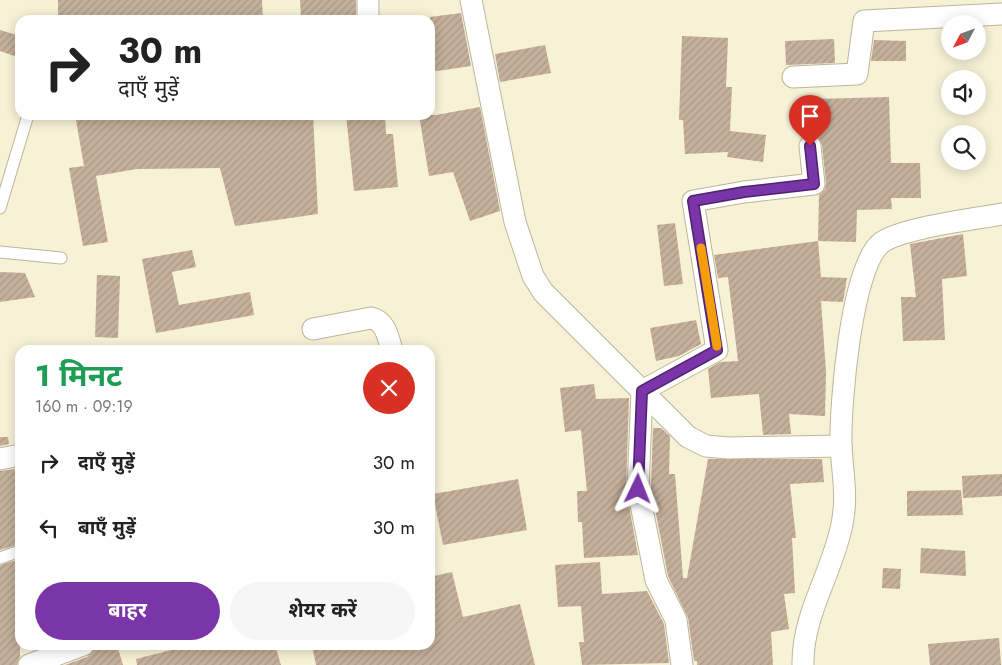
<!DOCTYPE html>
<html lang="hi">
<meta charset="utf-8">
<style>
body{margin:0;font-family:Jost,"Noto Sans Devanagari",sans-serif;background:#f6f6f6;color:#222;height:100vh;display:flex;flex-direction:column;font-size:19px;white-space:nowrap}
*{box-sizing:border-box;margin:0}
p{font-size:16px;color:#767676}
.icon{flex:none;width:28px;height:28px;fill:none;stroke:currentColor;stroke-width:2;stroke-linecap:round;stroke-linejoin:round}
.map{position:relative;flex:1;overflow:hidden}
.drawer{position:absolute;left:15px;top:345px;width:420px;height:305px;display:flex;flex-direction:column;background:#fff;border-radius:15px;box-shadow:0 2px 12px #0003}
.drawer>*{flex:none}
.banner{position:absolute;left:15px;top:15px;width:420px;height:105px;border-radius:15px;box-shadow:0 2px 12px #0003;background:#fff;color:#222;overflow:hidden}
.needle{width:32px;rotate:229deg}
.controls{position:absolute;left:941px;top:15px;display:grid;gap:10px}
.controls a{display:grid;place-items:center;width:45px;height:45px;border-radius:50%;background:#fff;box-shadow:0 2px 12px #0003;font-size:25px}
.pin{position:absolute;display:grid;place-items:center;width:42px;height:42px;color:#fff;margin:-51px -21px;border-radius:50% 50% 50% 0;rotate:-45deg;box-shadow:0 0 5px #0007}
.pin .icon{rotate:45deg}
.me{position:absolute;width:55px;margin:-28px;rotate:2deg;stroke-linejoin:round;filter:drop-shadow(0 0 4px #0008)}
.turn{display:flex;align-items:center;gap:18px;height:105px;padding:0 20px;font-size:22px}
.turn .icon{width:65px;height:65px;stroke-width:2.5}
.turn b{display:block;font-size:35px;line-height:42px}
.round{display:grid;place-items:center;flex:none;width:52px;height:52px;border-radius:26px;background:#f6f6f6}
.summary{display:flex;align-items:center;justify-content:space-between;height:85px;padding:0 20px}
h1{font-size:30px;font-weight:700;line-height:38px;color:#1e9e55}
.action{display:flex;gap:10px;margin-top:auto;padding:10px 20px}
.action a{flex:1;height:58px;border-radius:30px;background:#7a35a8;color:#fff;font-size:20px;font-weight:700;line-height:58px;text-align:center}
.action a+a{background:#f6f6f6;color:#222}
ul{padding:0;list-style:none}
li{display:flex;align-items:center;gap:15px;height:65px;padding:0 20px}
li div{flex:1}
li b{display:block;font-size:19px}
li em{font-style:normal}
.map>svg:first-child{display:block}
</style>
<div class="map">
<svg width="1002" height="665" viewBox="0 0 1002 665">
<defs>
<pattern id="building-hatch" width="6" height="6" patternUnits="userSpaceOnUse" patternTransform="scale(1.25)"><rect width="6" height="6" fill="#c5b09c"/><path d="M-1 1l2-2M0 6l6-6M5 7l2-2" fill="none" stroke="#a99785"/></pattern>
</defs>
<rect width="100%" height="100%" fill="#f7f1d6"/>
<!-- building -->
<g fill="url(#building-hatch)">
<polygon points="58,0 262,0 263,20 58,20"/>
<polygon points="300,0 356,0 356,20 338,20 338,16 301,18"/>
<polygon points="461,13 471,66 430,72 430,17"/>
<polygon points="0,30 20,36 20,58 0,51"/>
<polygon points="682,36 728,38 726,87 732,87 730,131 766,135 763,162 727,157 728,152 685,154 683,120 679,120"/>
<polygon points="834,39 835,63 786,65 785,41"/>
<polygon points="874,40 906,41 906,61 871,61"/>
<polygon points="545,45 551,73 500,82 495,54"/>
<polygon points="889,97 891,163 920,163 921,198 891,198 892,209 857,210 856,242 818,241 819,195 825,189 826,183 822,145 815,135 814,99"/>
<polygon points="480,107 500,211 470,221 453,172 429,176 419,115 436,115"/>
<polygon points="104,115 313,115 318,214 235,226 220,168 137,169 96,176 108,242 83,246 69,168 84,166 76,120"/>
<polygon points="346,115 385,115 386,134 393,134 398,187 354,191"/>
<polygon points="675,223 683,284 664,286 657,225"/>
<polygon points="963,234 967,276 942,279 945,340 903,341 901,297 916,297 910,244"/>
<polygon points="818,241 821,277 847,278 843,302 821,301 826,372 825,416 789,414 791,434 763,435 759,394 711,398 708,369 720,362 738,361 728,277 718,278 714,255"/>
<polygon points="192,250 196,267 172,272 179,305 250,292 254,315 156,333 142,259"/>
<polygon points="0,272 25,273 35,297 0,302"/>
<polygon points="97,275 120,276 118,338 95,337"/>
<polygon points="696,320 701,344 679,356 656,361 650,328"/>
<polygon points="594,384 596,399 629,398 626,489 638,555 584,558 582,522 578,522 577,491 587,491 581,430 565,432 560,388"/>
<polygon points="653,428 661,428 670,436 669,474 675,474 683,578 687,578 708,459 822,459 824,482 790,484 796,538 792,538 795,593 784,594 789,629 771,632 773,665 697,665 697,661 694,661 688,618 668,576 651,488"/>
<polygon points="0,437 8,437 9,444 0,446"/>
<polygon points="15,469 20,495 20,544 0,550 0,471"/>
<polygon points="1002,474 1002,496 963,498 962,476"/>
<polygon points="518,479 527,530 443,545 433,494"/>
<polygon points="961,490 963,515 907,516 907,491"/>
<polygon points="921,548 965,551 966,576 920,573"/>
<polygon points="20,559 20,656 17,665 0,665 0,565"/>
<polygon points="600,562 602,594 647,591 664,624 669,663 582,665 579,642 584,642 581,606 558,607 555,565"/>
<polygon points="883,568 901,569 900,589 882,588"/>
<polygon points="452,572 463,617 520,604 535,665 316,665 312,645 430,645 430,577"/>
<polygon points="999,638 1001,665 930,665 928,644"/>
<polygon points="106,645 117,645 123,665 65,665 87,657 95,648"/>
<polygon points="191,645 245,645 246,650 265,645 275,645 281,665 137,665 136,659"/>
</g>
<g fill="none" stroke-linecap="round" stroke-linejoin="round">
<defs>
<g id="lane">
<polyline points="0,208 28,115"/>
<polyline points="0,252 61,258"/>
<polyline points="0,558 20,551"/>
</g>
<g id="street">
<polyline points="368,0 368,20"/>
<polyline points="471,0 515,222 533,276 543,292 688,437 706,446 728,448 841,446"/>
<polyline points="793,77 857,74 864,21 1002,14"/>
<path d="M313,329L371,318C386,321 388,338 392,350"/>
<polyline points="0,459 20,455"/>
<polyline points="29,665 83,645"/>
<polyline points="682,665 676,620 656,580 638,489 642,391 717,350 693,201 744,192 814,184 810,146"/>
<path d="M803,665C802,614 833,572 842,524C848,494 842,473 841,444C840,406 851,267 881,243C900,228 975,219 1002,214"/>
</g>
</defs>
<!-- lane casing -->
<use href="#lane" stroke="#bcb69c" stroke-width="13"/>
<!-- street casing -->
<use href="#street" stroke="#bcb69c" stroke-width="23"/>
<!-- lane -->
<use href="#lane" stroke="#fff" stroke-width="11"/>
<!-- street -->
<use href="#street" stroke="#fff" stroke-width="21"/>
</g>
<g fill="none" stroke-linecap="round" stroke-linejoin="round">
<defs>
<polyline id="route" points="638,489 642,391 717,350 693,201 744,192 814,184 810,146"/>
</defs>
<!-- route casing -->
<use href="#route" stroke="#4f226d" stroke-width="12"/>
<!-- route -->
<use href="#route" stroke="#7a35a8" stroke-width="9"/>
<!-- slow -->
<polyline stroke="#f59e0b" stroke-width="9" points="701,248 717,346"/>
</g>
</svg>
<div class="controls">
<a><svg class="needle" viewBox="-14 -14 28 28"><path d="M0-13l5 13h-10z" fill="#e53935"/><path d="M0 13l5-13h-10z" fill="#767676"/></svg></a>
<a><svg class="icon" aria-label="sound" viewBox="0 0 24 24"><path d="M4 9h4l5-4v14l-5-4H4zM17 9q2 3 0 6"/></svg></a>
<a><svg class="icon" aria-label="search" viewBox="0 0 24 24"><circle cx="10" cy="10" r="6"/><path d="M15 15l6 6"/></svg></a>
</div>
<div class="pin" style="left:810px;top:146px;background:#d93025"><svg class="icon" aria-label="arrive" viewBox="0 0 24 24"><path d="M6 21V4h12l-3 4 3 4H6"/></svg></div>
<svg class="me" style="left:638px;top:489px" viewBox="-20 -20 40 40"><path d="M0-17L14 15 0 8-14 15z" fill="#7a35a8" stroke="#fff" stroke-width="4"/></svg>
<div class="banner">
<div class="turn"><svg class="icon" aria-label="right" viewBox="0 0 24 24"><path d="M7 20v-9h11M14 6l5 5-5 5"/></svg><div><b>30 m</b>दाएँ मुड़ें</div></div>
</div>
<section class="drawer">
<div class="summary"><div><h1>1 मिनट</h1><p>160 m · 09:19</p></div><a class="round" style="background:#d93025;color:#fff"><svg class="icon" aria-label="close" viewBox="0 0 24 24"><path d="M6 6l12 12M18 6L6 18"/></svg></a></div>
<ul>
<li><svg class="icon" aria-label="right" viewBox="0 0 24 24"><path d="M7 20v-9h11M14 6l5 5-5 5"/></svg><div><b>दाएँ मुड़ें</b></div><em>30 m</em></li>
<li><svg class="icon" aria-label="left" viewBox="0 0 24 24"><path d="M17 20v-9H6M10 6l-5 5 5 5"/></svg><div><b>बाएँ मुड़ें</b></div><em>30 m</em></li>
</ul>
<div class="action"><a>बाहर</a><a>शेयर करें</a></div>
</section>
</div>
